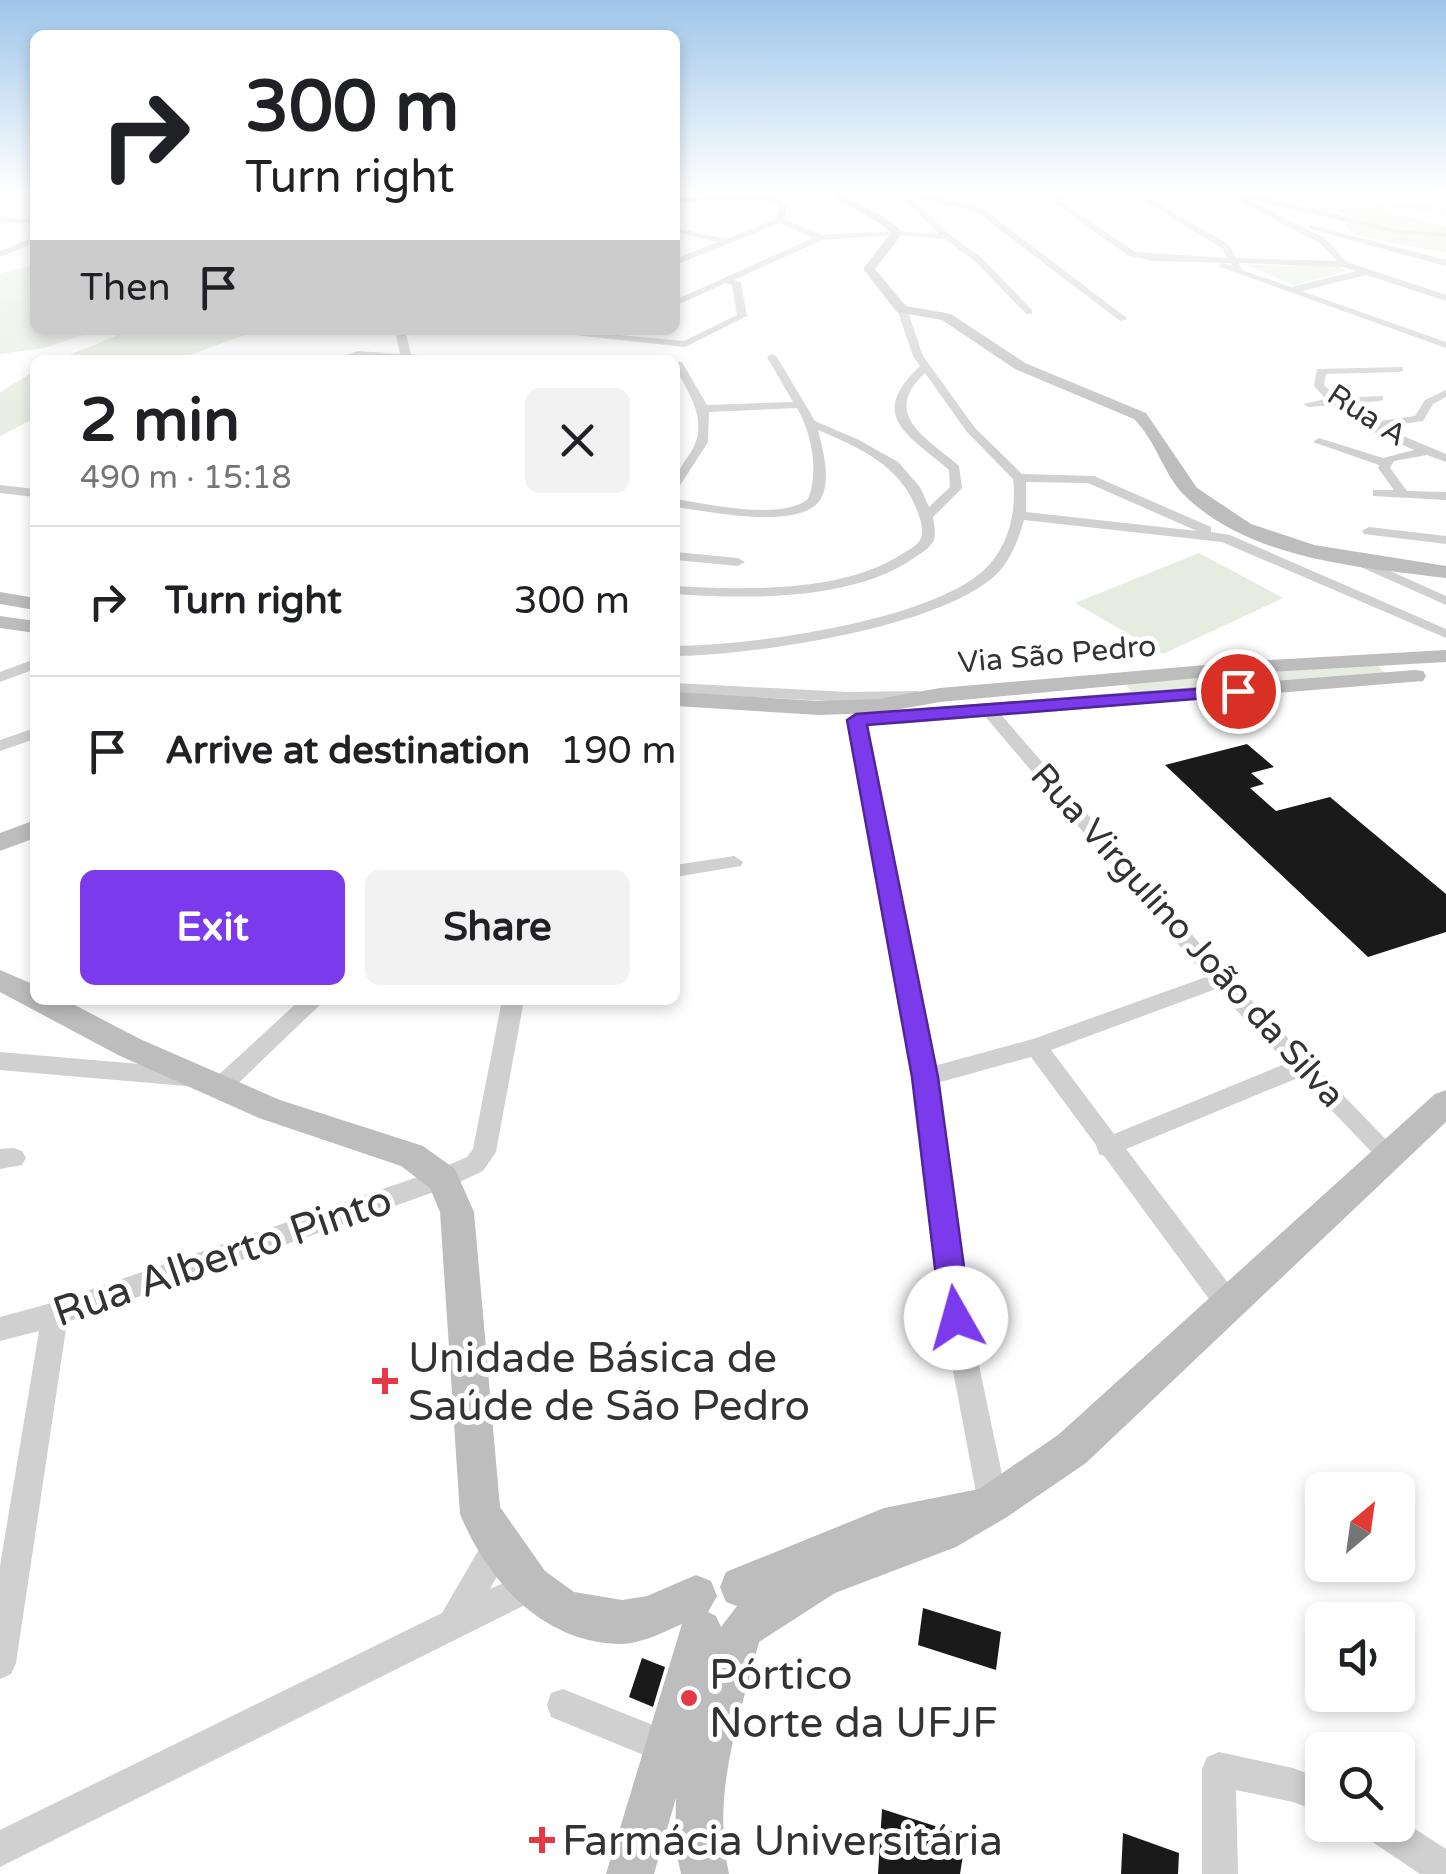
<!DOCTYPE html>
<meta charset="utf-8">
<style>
body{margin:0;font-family:"Varela Round",sans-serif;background:#f2f2f2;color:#202124;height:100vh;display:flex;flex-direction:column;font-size:38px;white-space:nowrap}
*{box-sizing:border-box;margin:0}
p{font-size:32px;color:#757577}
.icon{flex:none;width:55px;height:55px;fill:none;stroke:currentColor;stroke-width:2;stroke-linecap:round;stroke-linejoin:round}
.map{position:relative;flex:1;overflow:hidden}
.details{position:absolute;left:30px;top:355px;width:650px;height:650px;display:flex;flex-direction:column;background:#fff;border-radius:15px;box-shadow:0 5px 15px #0003}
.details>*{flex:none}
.hud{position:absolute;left:30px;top:30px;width:650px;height:305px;border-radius:15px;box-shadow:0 5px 15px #0003;background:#fff;color:#202124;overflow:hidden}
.needle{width:65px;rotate:29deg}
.tools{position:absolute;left:1305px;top:1472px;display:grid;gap:20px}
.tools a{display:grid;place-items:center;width:110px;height:110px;border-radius:15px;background:#fff;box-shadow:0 5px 15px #0003;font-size:50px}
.pin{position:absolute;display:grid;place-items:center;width:85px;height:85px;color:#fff;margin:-42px;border:5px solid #fff;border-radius:50%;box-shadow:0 2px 10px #0007}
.me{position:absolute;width:110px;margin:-55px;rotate:353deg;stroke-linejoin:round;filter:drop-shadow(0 0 8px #0008)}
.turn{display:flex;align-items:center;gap:35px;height:210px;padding:0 50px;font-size:45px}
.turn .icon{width:130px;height:130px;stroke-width:2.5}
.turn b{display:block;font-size:70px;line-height:85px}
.then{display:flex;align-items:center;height:95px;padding:0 50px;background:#0003;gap:20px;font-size:38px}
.round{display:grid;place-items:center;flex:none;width:105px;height:105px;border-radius:15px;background:#f2f2f2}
.headline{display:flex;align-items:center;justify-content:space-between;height:170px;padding:0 50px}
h1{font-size:60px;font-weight:700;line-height:75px}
.button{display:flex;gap:20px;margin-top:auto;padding:20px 50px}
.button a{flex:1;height:115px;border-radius:15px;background:#7c3aed;color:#fff;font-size:40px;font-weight:700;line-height:115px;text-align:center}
.button a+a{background:#f2f2f2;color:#202124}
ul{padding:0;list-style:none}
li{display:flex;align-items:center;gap:30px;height:150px;padding:0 50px;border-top:2px solid #e0e0e0}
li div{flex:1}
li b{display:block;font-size:38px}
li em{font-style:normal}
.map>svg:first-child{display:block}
</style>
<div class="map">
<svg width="1446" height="1874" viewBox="0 0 1446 1874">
<rect width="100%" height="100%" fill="#fff"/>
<!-- green -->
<g fill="#e6ecdf">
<polygon points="1275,189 1328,189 1386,205 1433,203 1404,189 1440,189 1446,193 1446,217 1413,209 1377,209 1446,227 1446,253 1355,235 1343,222 1348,215 1296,202"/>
<polygon points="35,265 35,330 97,330 45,348 0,354 0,274"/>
<polygon points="1247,265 1336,266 1347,271 1294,285"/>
<polygon points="131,330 258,330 176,360 57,360"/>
<polygon points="35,371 35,418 0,436 0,392"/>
<polygon points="1199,553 1283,598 1163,654 1075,603"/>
<polygon points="1376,664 1387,675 1265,685 1255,673"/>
<polygon points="1232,675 1242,678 1243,683 1150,690 1145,696 1135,696 1125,683"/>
</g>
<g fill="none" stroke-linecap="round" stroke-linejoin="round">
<!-- stream -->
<polyline stroke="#cfe2ee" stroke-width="2.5" points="1419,189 1446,205"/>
</g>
<!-- building -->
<g fill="#1a1a1a">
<polygon points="1247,744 1274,767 1251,773 1264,784 1250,788 1276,811 1330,797 1446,894 1446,932 1368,957 1165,765"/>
<polygon points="923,1608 1001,1632 996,1670 918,1645"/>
<polygon points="642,1658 665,1667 653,1707 629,1697"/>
<polygon points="882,1809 966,1836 960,1874 878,1874"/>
<polygon points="1123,1833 1179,1853 1178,1874 1121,1874"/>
</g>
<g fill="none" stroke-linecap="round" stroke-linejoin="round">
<!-- street -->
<g fill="#d0d0d0" fill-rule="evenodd">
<polygon points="903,189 981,207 1128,319 1120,321 975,211 911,197 950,235 982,258 1032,310 1032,314 1026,314 976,262 945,239 897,235 822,240 734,280 741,283 747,316 685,347 528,330 565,330 684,341 737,315 732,285 726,283 675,306 675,300 813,238 780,223 675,265 675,259 718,242 675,232 675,228 726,239 776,219 779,206 771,201 675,202 675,198 776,197 787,205 784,219 821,235 897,231 939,234 897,191"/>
<path d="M1090,190L1256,194L1398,230L1446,233V237L1398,234L1245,198L1326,239L1347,262L1446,295V301L1367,275L1301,291L1446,342V348L1218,266L1222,263L1232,266L1230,263L1154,261L1129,256L1051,201L1061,194ZM1090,194L1135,195L1223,249L1227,258L1135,252L1060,201ZM1146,196L1243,198L1241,202L1320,243L1337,261L1236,258L1229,245ZM1239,263L1343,267L1357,271L1291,287L1242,270Z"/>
<polygon points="0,218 35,219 35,223 0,222"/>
<polygon points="1310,225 1446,260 1446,266 1310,229"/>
<polygon points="35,237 35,243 0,257 0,251"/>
<path d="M902,306L907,309L923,356L975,428L1022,474L1094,476L1211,527V532L1230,535L1446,629V638L1222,542L1024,520C1018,541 1009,565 991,579C930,629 754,655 675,656V646C750,646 929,621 984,570C1009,547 1017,510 1013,479L967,432L925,373C880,415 927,438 959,466L962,488L933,517C934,524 936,532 934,540C930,549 919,554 911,560C849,601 746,599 675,594V586C743,590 843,593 902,554C908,550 917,546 920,540C925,532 920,518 917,510C900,465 860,448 818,430C823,451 832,481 820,500C800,531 707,511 675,507V499C708,504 781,521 808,499C819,471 812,434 797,408L709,412L708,442L679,487L675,488C675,468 688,461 695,444C706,417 688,391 675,368V362H682L707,405L793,402L767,357L772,354L777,357L815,421L859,440L898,462L920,487L929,507L950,487L949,470C907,434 867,416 920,366L913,356L897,309ZM1026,482L1088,483L1197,531L1026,512Z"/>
<polygon points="395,330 405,330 411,354 456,360 358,357 331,360 358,351 400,354"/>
<polygon points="1403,367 1403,371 1399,372 1326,374 1324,385 1337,398 1383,396 1383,400 1379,401 1345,404 1372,422 1415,416 1425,400 1446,390 1446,397 1433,404 1423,421 1382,427 1446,454 1446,462 1427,455 1394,461 1390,468 1407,491 1446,492 1446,500 1373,496 1373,490 1394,490 1378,468 1379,465 1313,442 1319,438 1383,458 1414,450 1374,432 1333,405 1309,407 1303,404 1326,399 1314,386 1317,369"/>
<polygon points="0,485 35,489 35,497 0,493"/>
<polygon points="1369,527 1446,536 1446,544 1364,534 1362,531"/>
<polygon points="675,552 738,558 745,562 738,566 675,560"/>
<polygon points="1359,557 1446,596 1446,605 1354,564 1352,561"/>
<polygon points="35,659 35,669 0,682 0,672"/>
<polygon points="675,683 848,692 918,691 926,696 918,701 848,702 675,693"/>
<path d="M990,707L996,709L1227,975L1401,1155L1397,1162L1389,1165L1381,1162L1300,1077L1126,1149L1238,1296L1242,1305L1238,1314L1229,1317L1220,1314L1104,1156L1099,1154L1096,1145L1031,1057L937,1083L969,1318L1008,1503L1003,1513L993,1518L983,1513L978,1503L943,1318L914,1077L848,720L850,717H862L864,720L934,1066L1033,1039L1206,977L984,715V709ZM1216,989L1287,1063L1114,1134L1051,1050Z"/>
<polygon points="35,728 35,739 0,751 0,740"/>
<polygon points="734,856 743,862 741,866 675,877 675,865"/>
<polygon points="300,1000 325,1000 228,1093 220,1096 212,1093 209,1087 212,1081"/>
<polygon points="502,1000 524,1000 496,1152 483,1171 451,1186 67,1322 16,1663 11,1674 0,1679 0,1566 39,1331 0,1341 0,1317 55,1302 435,1171 467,1157 473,1149"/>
<polygon points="0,1052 197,1069 205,1072 208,1078 205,1084 197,1087 0,1070"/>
<polygon points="14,1148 22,1151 26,1158 22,1165 0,1169 0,1149"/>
<polygon points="500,1528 511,1532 515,1543 490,1589 530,1571 541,1575 545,1586 541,1597 0,1867 0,1830 442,1613 489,1532"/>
<polygon points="563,1689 663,1729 668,1741 663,1753 651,1758 551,1717 547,1705 551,1693"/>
<polygon points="1219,1752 1293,1768 1322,1779 1322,1813 1293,1802 1236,1790 1238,1874 1202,1874 1202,1769 1207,1757"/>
<polygon points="1398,1818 1446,1849 1446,1874 1420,1874 1365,1837 1360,1825 1398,1825"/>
</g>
<!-- secondary -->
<g fill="#bdbdbd" fill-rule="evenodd">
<path d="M828,189H839C858,209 880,208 903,233L875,269L906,306L951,314L1025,363L1146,413L1197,488L1251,524L1314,545L1446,566V578C1359,567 1252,560 1185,496C1163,474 1157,442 1134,419L1015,369L942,320L897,312L863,269L891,233C872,214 845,210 828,189Z"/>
<polygon points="0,592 35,598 35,610 0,604"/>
<polygon points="0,616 35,621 35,633 0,628"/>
<polygon points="1446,650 1446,662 1251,673 940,702 878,713 819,715 675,706 675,692 819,701 878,699 940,688 1251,661"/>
<polygon points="1415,670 1423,671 1426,676 1423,681 899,724 888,717 899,710"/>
<polygon points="35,820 35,838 0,851 0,833"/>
<path d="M0,970L35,985V1000H65L140,1039L280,1100L423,1146L455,1169L474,1212L500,1507L545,1571L574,1592L622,1600L647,1596L696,1575L711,1581L717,1596L708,1612L716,1616L721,1627L737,1606L726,1602L720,1587L726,1572L884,1508L979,1489L1058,1435L1435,1094L1446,1090V1122L1086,1463L1007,1517L956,1547L835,1593L759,1642C739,1719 711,1794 729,1874H681L675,1846L676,1798L654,1874H606L682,1624C664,1632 643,1643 622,1644C544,1644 488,1582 460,1514L440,1212L430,1188L401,1166L259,1118L118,1055L0,992Z"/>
</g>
</g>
<!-- sky -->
<linearGradient id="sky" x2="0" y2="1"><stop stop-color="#9ec6ea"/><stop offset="0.42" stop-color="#fff"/><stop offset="1" stop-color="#fff" stop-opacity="0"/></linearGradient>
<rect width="1446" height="452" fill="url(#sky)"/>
<!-- route -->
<polygon fill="#7c3aed" stroke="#51269a" stroke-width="2.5" points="1238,686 1244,687 1244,695 867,725 938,1077 971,1318 966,1328 956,1332 945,1328 941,1318 912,1077 847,720 856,714"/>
<!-- markers -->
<g fill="#e63946" stroke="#fff" stroke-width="4">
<path d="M380 1366h10v10h10v10h-10v10h-10v-10h-10v-10h10z"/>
<circle cx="689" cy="1698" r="10"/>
<path d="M537 1825h10v10h10v10h-10v10h-10v-10h-10v-10h10z"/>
</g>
<g text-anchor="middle" stroke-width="10" stroke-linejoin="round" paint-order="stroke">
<!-- far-street labels -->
<g font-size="30" fill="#333" stroke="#fff">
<text transform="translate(1367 415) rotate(33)" y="10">Rua A</text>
<text transform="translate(1057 654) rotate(-5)" y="10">Via São Pedro</text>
</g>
<!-- street labels -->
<g font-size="35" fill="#333" stroke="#fff">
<text transform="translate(1188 935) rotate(48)" y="12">Rua Virgulino João da Silva</text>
</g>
<!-- near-street labels -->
<g font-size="42" fill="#333" stroke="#fff">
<text transform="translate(222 1255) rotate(-19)" y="15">Rua Alberto Pinto</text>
</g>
<!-- near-poi labels -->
<g font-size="42" fill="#333" stroke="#fff" text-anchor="start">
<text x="408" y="1372">Unidade Básica de<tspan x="408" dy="48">Saúde de São Pedro</tspan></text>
<text x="709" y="1689">Pórtico<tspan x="709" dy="48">Norte da UFJF</tspan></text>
<text x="562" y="1855">Farmácia Universitária</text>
</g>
</g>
</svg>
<div class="tools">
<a><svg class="needle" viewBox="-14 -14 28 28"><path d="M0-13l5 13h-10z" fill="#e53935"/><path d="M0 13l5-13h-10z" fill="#757577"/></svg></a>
<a><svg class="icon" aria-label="sound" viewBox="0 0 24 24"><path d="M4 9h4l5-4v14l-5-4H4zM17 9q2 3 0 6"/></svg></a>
<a><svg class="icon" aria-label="search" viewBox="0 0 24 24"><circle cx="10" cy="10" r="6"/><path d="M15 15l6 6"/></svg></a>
</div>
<div class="pin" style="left:1238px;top:691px;background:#d93025"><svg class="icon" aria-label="arrive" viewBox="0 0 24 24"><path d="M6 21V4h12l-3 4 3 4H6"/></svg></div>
<svg class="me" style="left:956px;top:1318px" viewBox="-20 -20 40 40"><circle r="19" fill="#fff"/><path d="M0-13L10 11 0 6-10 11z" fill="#7c3aed"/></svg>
<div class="hud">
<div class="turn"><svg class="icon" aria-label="right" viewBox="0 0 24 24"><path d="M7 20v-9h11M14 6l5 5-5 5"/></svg><div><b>300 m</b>Turn right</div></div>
<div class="then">Then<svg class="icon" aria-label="arrive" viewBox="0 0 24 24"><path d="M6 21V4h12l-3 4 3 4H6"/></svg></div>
</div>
<section class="details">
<div class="headline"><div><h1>2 min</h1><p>490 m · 15:18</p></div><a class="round"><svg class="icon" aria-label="close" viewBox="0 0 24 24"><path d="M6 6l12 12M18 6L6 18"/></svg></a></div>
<ul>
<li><svg class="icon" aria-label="right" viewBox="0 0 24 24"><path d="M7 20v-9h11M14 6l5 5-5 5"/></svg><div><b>Turn right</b></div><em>300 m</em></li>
<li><svg class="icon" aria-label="arrive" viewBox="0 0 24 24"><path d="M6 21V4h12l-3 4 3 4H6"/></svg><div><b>Arrive at destination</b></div><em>190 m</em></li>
</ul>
<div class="button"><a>Exit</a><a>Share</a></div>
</section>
</div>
